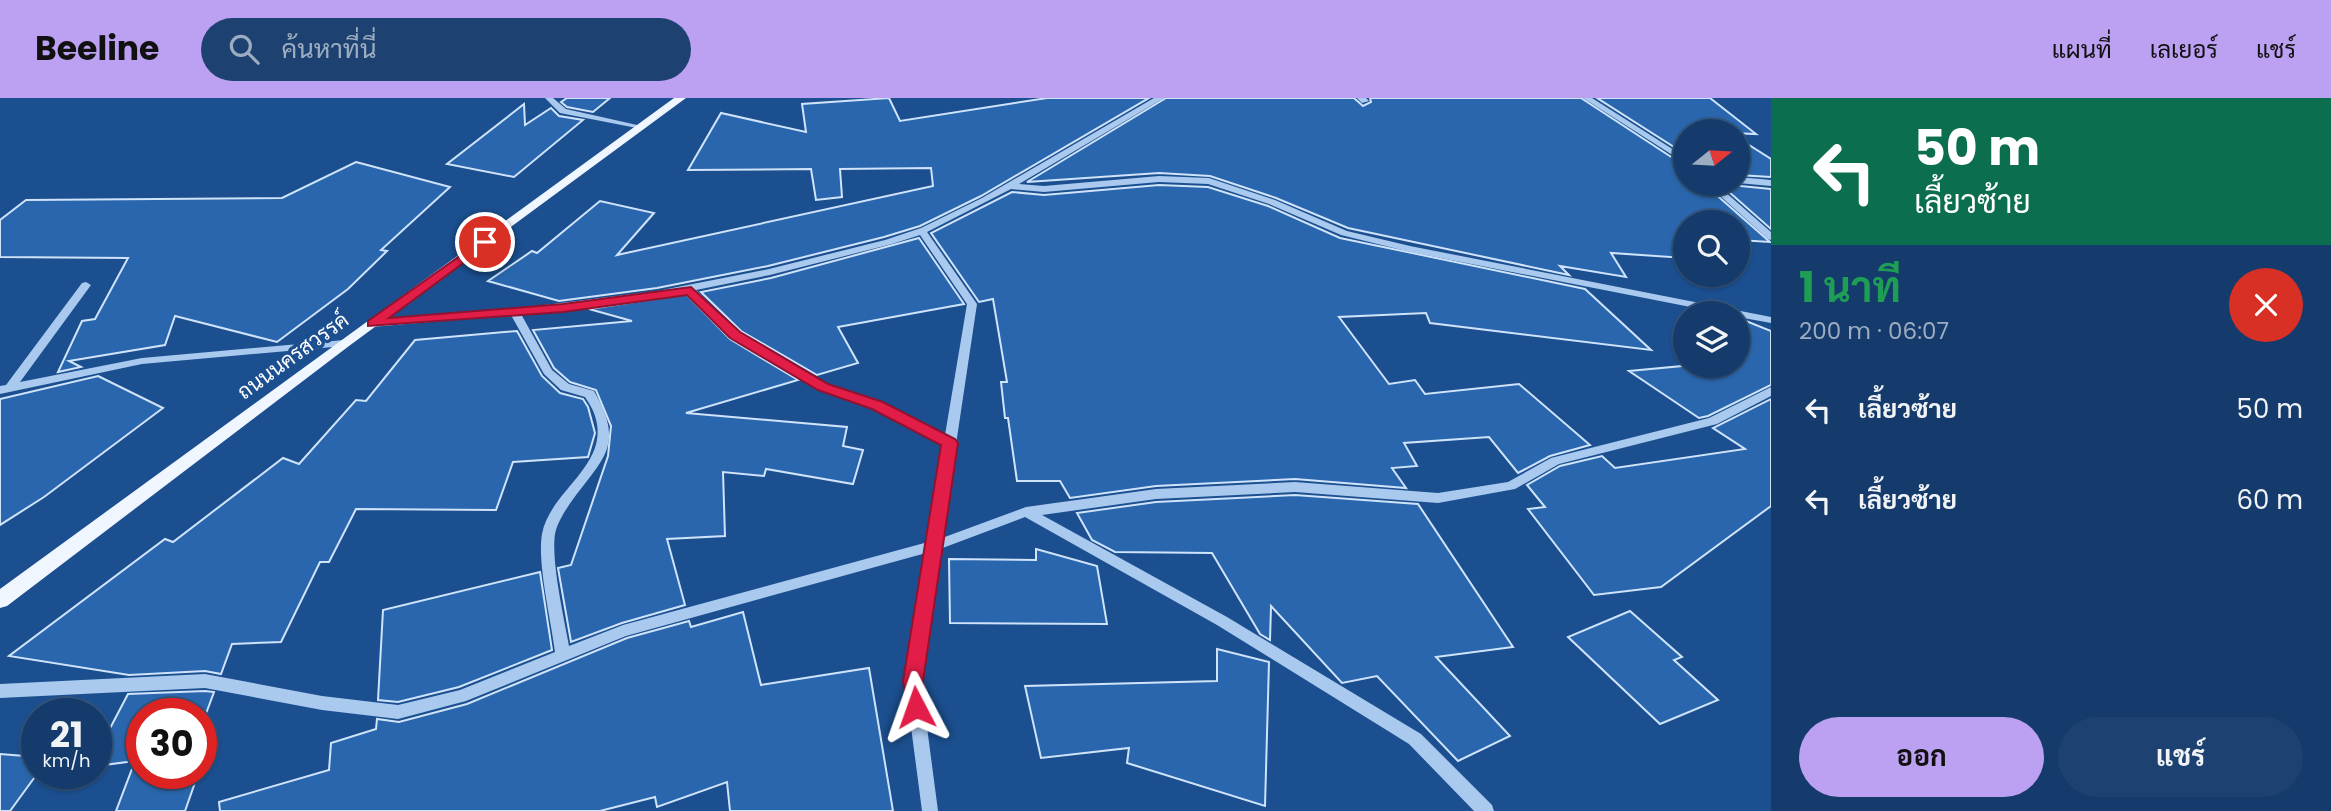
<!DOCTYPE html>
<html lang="th">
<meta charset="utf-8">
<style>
body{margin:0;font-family:Poppins,Sarabun,sans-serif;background:#1d4271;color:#f1f3f6;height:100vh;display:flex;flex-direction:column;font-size:26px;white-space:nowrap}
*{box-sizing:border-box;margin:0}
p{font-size:23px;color:#9dadc1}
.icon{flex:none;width:38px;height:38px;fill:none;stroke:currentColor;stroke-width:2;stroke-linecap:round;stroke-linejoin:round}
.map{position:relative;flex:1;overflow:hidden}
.panel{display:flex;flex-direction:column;background:#143b6b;width:560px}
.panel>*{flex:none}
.banner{background:#0b6e4f;color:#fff;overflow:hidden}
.needle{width:46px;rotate:72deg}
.controls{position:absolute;left:1673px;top:21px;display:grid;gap:14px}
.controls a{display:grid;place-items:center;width:77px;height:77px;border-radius:50%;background:#143b6b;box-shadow:0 2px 5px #0004,0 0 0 2px #33557e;font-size:35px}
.speed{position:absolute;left:21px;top:600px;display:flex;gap:14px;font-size:35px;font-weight:700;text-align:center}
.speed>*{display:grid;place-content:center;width:91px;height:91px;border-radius:50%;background:#143b6b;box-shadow:0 2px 5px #0004,0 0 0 2px #33557e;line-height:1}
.speed small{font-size:18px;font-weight:400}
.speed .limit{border:10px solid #d22;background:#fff;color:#111}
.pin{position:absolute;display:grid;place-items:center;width:60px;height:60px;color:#fff;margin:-30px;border:4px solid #fff;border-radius:50%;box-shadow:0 2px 7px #0007}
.me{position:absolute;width:77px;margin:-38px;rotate:356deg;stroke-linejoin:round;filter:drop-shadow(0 0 5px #0008)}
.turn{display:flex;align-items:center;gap:24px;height:147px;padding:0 28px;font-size:32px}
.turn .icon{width:91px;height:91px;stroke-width:2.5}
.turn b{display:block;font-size:49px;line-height:60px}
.round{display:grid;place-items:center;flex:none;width:74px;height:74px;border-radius:37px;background:#1d4271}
.headline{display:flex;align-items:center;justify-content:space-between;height:119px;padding:0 28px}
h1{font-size:42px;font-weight:700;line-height:52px;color:#1e9e55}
.button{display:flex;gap:14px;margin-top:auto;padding:14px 28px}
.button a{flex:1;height:80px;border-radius:42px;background:#bca0f2;color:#111;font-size:28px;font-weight:700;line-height:80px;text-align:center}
.button a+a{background:#1d4271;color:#f1f3f6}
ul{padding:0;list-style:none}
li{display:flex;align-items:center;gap:21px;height:91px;padding:0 28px}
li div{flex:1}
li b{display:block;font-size:26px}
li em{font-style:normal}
header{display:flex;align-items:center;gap:42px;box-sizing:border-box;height:98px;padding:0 35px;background:#bca0f2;color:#111}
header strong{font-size:33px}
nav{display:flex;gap:38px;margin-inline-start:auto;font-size:24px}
.search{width:490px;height:63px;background:#1d4271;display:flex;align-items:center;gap:18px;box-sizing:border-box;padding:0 24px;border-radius:38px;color:#9dadc1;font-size:26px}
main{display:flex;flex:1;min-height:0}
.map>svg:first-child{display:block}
</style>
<header>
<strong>Beeline</strong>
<div class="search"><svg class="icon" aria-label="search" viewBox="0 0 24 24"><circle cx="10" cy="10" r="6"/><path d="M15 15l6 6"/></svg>ค้นหาที่นี่</div>
<nav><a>แผนที่</a><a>เลเยอร์</a><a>แชร์</a></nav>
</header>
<main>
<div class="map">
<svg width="1771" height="713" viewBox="0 0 1771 713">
<rect width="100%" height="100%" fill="#1b4f8f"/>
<!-- building -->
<g fill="#2a66ad" stroke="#cfe3fa" stroke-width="2">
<polygon points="567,0 610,0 593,14 567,9 561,4"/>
<polygon points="889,0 900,23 1047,0 1149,0 981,98 920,128 884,139 768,168 657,190 559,203 488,183 532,153 537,155 600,103 654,115 617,157 933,88 931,70 840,71 842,99 816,102 811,71 688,72 721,15 806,34 802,6"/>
<polygon points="1166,0 1354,0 1363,8 1371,4 1370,0 1581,0 1685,68 1685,86 1704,86 1770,144 1738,142 1738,124 1685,124 1685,160 1611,155 1626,179 1560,168 1569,177 1348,130 1276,100 1210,78 1159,75 1027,84"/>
<polygon points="1597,0 1710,0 1756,36 1685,33 1685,56"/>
<polygon points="524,6 525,27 551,10 559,18 583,22 514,79 447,66"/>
<polygon points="1738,40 1771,61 1771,79 1738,77"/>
<polygon points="356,64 450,89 381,152 387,153 348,191 277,244 175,218 165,247 69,263 81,269 58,274 82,223 95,221 128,160 0,159 0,122 26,102 282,100"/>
<polygon points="1720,86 1771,91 1771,131"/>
<polygon points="1159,87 1208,89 1268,108 1340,140 1585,191 1651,252 1430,225 1426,215 1339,219 1389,286 1415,282 1425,296 1519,286 1590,347 1550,358 1518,375 1489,339 1404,345 1417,368 1392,370 1406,390 1295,381 1156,388 1070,400 1060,383 1017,383 1008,320 1005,320 1001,284 1007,284 993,201 979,204 931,135 1012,94 1044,97"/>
<polygon points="919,140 964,206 838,229 858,265 817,277 741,233 701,194 771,180"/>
<polygon points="686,196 730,241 798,282 686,315 847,329 843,348 863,352 853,386 766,371 764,378 723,374 725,438 667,441 685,507 622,525 571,544 558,470 571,467 608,358 611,328 596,292 570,284 554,270 533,232 632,223 589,211"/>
<polygon points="1746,223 1771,233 1771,287 1708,318 1699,320 1629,273 1682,268 1682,252 1685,251 1685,268 1738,268 1738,227"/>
<polygon points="517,233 542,278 560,295 583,301 588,309 595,335 588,359 513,364 496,412 356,411 329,464 320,464 281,544 232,546 221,576 205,573 129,577 9,558 165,441 173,444 283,360 299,366 356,302 366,303 415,242"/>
<polygon points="98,278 163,310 44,399 0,427 0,301"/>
<polygon points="1771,301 1771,408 1661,489 1594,497 1528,411 1545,409 1527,387 1560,368 1602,358 1615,370 1745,351 1713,330"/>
<polygon points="1295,397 1418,406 1513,549 1436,559 1510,638 1458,663 1377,578 1342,585 1271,508 1270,542 1260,536 1212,455 1115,454 1092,442 1077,415 1156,404"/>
<polygon points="1036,451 1097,468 1107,526 950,525 949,461 1036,462"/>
<polygon points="540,474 552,552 459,589 398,604 378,602 383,512"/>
<polygon points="1630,513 1682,559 1674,562 1718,602 1660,626 1568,539"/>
<polygon points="743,514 761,587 869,570 893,713 730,713 727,684 657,709 655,699 600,713 220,713 219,704 329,672 331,645 376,631 377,621 399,624 467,606 627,540 689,523 691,529"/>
<polygon points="1217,551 1269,564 1265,708 1127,665 1129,650 1041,660 1025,588 1217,583"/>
<polygon points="205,593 214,594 201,629 201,616 142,616 142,676 198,676 185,713 116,713 135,663 96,668 96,657 128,596"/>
<polygon points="0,656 37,659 37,676 10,713 0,713"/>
</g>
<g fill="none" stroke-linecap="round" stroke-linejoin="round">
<!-- minor -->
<g fill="#a9c9ee" fill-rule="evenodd">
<polygon points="545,0 553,0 566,11 646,29 642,31 560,15"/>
<path d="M1154,0H1164L1019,86L1044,88L1159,78L1209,80L1275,102L1347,133L1410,148L1771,219V225L1738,219V215H1721L1410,154L1341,137L1269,106L1208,86L1159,84L1044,94L1011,91L927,134L977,206L942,440L1026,409L1156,391L1295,384L1438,395L1508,384L1551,360L1709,320L1771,289V298L1717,326L1559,366L1515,391L1438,405L1295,394L1156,401L1042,417L1227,519L1421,636L1492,707L1494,713H1474L1409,646L1217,527L1025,419L940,451L921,583L938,713H922L905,583L926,455L626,538L466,603L398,621L322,612L205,590L0,600V586L205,576L322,598L398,607L460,592L555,554C551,522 537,465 542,436C550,392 611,367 595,318C593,311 589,305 585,299L561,292L544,276L511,217L372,229L368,228L367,226L368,224L545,207L657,193L769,171L885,142L921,130L982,100ZM920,137L967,206L945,337L882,304L827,286L739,235L696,192L770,177L892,146ZM687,193L731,239L819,292L874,310L944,347L928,444L623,527L569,548C564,519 551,464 555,436C557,426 563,416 569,407C600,362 627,350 594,293L569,286L552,272L521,216L601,207Z"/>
<polygon points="1357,0 1366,0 1369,3 1362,5"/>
<polygon points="1583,0 1592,0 1685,59 1685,65"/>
<polygon points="1738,79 1771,82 1771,88 1738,85"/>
<polygon points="1707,86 1716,86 1771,134 1771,142 1768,141"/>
<polygon points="86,184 91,187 20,284 142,260 344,242 349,245 344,248 142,266 0,296 0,288 6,287 82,185"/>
</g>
<!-- major -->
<polygon fill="#f0f6ff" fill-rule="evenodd" points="674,0 686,0 349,248 7,508 0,510 0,491"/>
</g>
<!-- route -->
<polygon fill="#e11d48" stroke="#92132f" stroke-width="2" points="485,140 489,141 489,146 389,220 563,206 691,189 740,234 828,286 883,304 955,341 958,345 923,583 926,609 923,615 916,618 909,615 903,583 941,347 872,311 818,292 730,240 687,197 563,214 368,228 368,223"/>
<g text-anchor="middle" stroke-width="7" stroke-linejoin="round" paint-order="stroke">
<!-- street labels -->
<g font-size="21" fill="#fff" stroke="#1b4f8f">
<text transform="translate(293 258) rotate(-36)" y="7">ถนนนครสวรรค์</text>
</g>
</g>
</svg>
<div class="controls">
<a><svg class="needle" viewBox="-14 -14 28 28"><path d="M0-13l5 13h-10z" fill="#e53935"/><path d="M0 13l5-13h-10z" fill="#9dadc1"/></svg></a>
<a><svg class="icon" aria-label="search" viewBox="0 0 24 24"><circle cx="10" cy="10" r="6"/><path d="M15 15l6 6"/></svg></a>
<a><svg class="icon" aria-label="layers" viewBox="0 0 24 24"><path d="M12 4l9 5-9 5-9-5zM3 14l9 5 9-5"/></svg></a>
</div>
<div class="speed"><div>21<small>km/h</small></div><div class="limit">30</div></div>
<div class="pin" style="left:485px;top:144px;background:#d93025"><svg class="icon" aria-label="arrive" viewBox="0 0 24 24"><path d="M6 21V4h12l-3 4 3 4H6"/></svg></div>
<svg class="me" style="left:916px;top:609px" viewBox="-20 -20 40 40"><path d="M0-17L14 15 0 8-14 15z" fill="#e11d48" stroke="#fff" stroke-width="4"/></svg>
</div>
<section class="panel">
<div class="banner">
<div class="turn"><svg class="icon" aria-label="left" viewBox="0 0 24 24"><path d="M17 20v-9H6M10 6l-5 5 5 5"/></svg><div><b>50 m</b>เลี้ยวซ้าย</div></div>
</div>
<div class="headline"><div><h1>1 นาที</h1><p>200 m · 06:07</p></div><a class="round" style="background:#d93025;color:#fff"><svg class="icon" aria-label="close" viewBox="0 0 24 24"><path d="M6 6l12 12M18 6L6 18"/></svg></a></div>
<ul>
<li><svg class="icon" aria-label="left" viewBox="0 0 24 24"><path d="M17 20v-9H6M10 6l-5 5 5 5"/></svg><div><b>เลี้ยวซ้าย</b></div><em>50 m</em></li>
<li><svg class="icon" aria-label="left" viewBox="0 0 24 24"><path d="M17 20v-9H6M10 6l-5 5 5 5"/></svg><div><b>เลี้ยวซ้าย</b></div><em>60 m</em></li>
</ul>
<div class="button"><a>ออก</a><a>แชร์</a></div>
</section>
</main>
